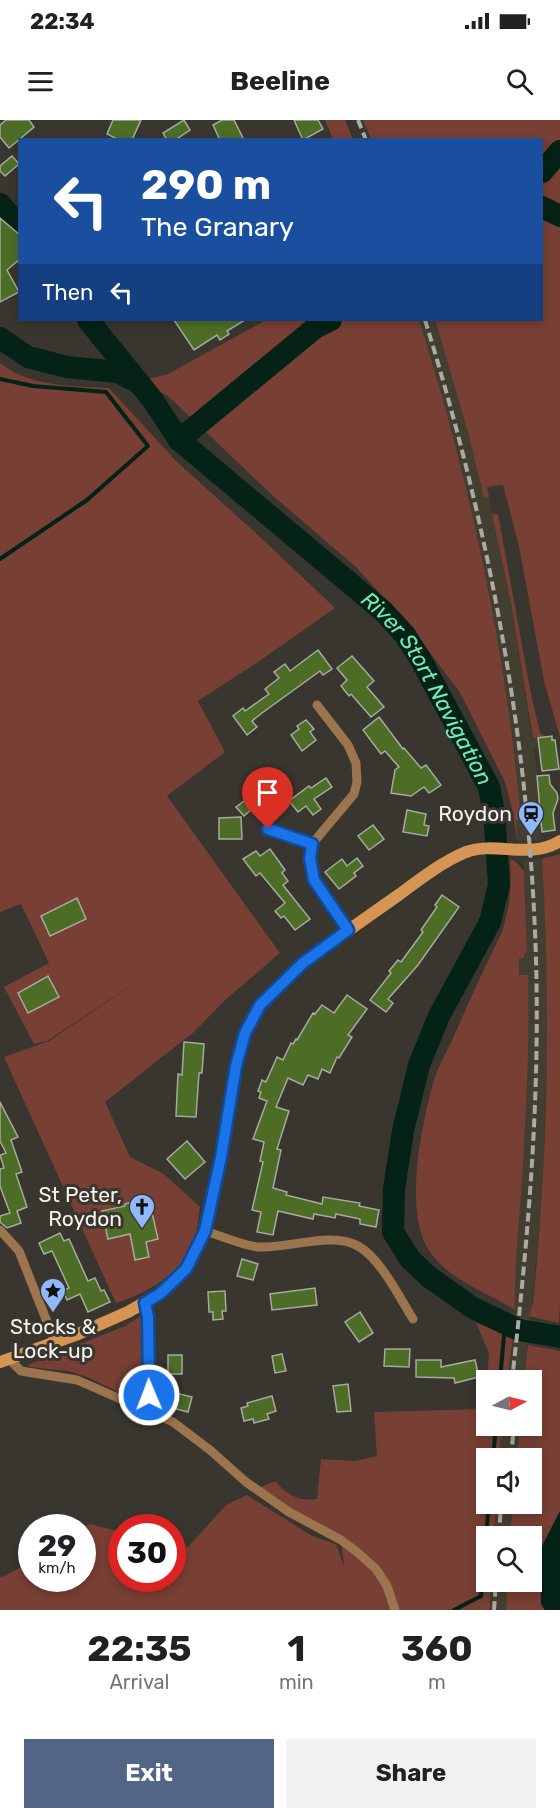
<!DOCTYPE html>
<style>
body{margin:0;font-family:Rubik,sans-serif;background:#f2f2f2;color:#202124;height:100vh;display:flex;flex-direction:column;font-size:22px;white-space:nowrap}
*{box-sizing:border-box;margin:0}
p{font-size:20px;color:#757577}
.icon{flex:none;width:33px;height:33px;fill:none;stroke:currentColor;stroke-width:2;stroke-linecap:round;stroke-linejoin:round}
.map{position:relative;height:1490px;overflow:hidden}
.side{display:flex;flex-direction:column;background:#fff;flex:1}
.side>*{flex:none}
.top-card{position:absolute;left:18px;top:18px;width:525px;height:183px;border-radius:0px;box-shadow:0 3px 9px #0003;background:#1a4fa0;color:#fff;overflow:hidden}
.needle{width:39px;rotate:83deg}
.tools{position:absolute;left:476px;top:1250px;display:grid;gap:12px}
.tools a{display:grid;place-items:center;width:66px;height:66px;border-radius:0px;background:#fff;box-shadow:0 3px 9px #0003;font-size:30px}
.speed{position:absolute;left:18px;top:1394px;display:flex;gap:12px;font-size:30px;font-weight:700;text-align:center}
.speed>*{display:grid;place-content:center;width:78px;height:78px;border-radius:50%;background:#fff;box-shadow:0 3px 9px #0003;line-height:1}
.speed small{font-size:15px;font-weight:400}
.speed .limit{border:9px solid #d22;background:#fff;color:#111}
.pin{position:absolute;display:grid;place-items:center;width:51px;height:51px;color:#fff;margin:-62px -26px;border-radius:50% 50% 50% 0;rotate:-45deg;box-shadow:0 0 6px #0007}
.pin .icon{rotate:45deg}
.me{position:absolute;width:66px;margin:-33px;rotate:359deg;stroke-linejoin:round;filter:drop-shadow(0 0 4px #0008)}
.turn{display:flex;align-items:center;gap:21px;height:126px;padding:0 24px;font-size:27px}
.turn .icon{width:78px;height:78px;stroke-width:2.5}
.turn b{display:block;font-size:42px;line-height:51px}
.then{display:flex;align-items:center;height:57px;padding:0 24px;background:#0003;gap:12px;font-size:22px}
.eta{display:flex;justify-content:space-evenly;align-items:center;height:102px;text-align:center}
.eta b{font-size:36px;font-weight:700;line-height:42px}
.primary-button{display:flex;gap:12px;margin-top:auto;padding:12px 24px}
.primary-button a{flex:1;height:69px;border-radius:0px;background:#526586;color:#fff;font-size:24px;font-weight:700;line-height:69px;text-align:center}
.primary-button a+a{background:#f2f2f2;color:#202124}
.status{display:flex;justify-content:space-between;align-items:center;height:42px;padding:0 30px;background:#fff;direction:ltr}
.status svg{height:16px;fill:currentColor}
header{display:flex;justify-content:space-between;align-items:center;height:78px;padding:0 24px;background:#fff;font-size:27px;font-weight:700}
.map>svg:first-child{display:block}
</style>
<div class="status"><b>22:34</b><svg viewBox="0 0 49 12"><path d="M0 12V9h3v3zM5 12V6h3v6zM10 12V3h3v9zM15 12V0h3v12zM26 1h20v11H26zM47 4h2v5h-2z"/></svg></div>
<header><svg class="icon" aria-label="menu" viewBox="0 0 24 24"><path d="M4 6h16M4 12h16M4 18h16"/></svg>Beeline<svg class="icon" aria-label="search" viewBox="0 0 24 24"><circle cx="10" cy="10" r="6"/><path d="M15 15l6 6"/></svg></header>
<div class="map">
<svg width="560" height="1490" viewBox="0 0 560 1490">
<rect width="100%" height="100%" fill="#38362e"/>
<!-- built -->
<g fill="#423f31">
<polygon points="419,200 435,200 468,312 484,378 489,377 511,483 532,618 538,617 538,622 539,627 534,628 544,707 540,708 540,720 517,722 516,700 521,700 466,376 438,262"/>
<polygon points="542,739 546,809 548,908 542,1082 524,1260 507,1260 515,1181 514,1159 525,1014 528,856 519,856 519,838 523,838 524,834 527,833 524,740"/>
<polygon points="502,1305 520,1305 517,1338 499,1338"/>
<polygon points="496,1383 513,1383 510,1416 494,1416"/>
<polygon points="491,1461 507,1461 506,1490 490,1490"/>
</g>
<!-- green -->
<g fill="#783f34">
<polygon points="325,0 345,0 353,19 333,19"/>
<polygon points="363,0 560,0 560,617 544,561 519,426 503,365 487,367 489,377 484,378 468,312 435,200 542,200 542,20 371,19"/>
<path d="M266,200H419C470,361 506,531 521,700L516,701L517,722L513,693L505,662L482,616L459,571L410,507L357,448L272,375L167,275L138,262L168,254Z"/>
<path d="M0,243C30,267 72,266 109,268L176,341L259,416L335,488L258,542L198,581L225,632L167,676L280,833L225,880L194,912L105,982L130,1037L164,1054L200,1087C198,1101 197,1115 191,1128C176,1157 145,1174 116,1183L4,937L49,921L148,854L47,921L34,924L4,867L49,843L21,784L0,792Z"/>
<polygon points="492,394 498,394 531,574 540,613 546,617 546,621 538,622 537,617 533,618 511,483"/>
<path d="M560,734V1185L559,1203L529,1196L533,1183C548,1035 551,888 542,739Z"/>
<path d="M510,739L516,742L524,751L527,833L524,834V838H519V855H528C530,924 526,993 522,1062C519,1104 514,1147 515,1190C486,1171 446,1160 427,1127C404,1088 422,1000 435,957C440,943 448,929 454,916C469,881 485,847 502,812C510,787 512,765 510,739Z"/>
<polygon points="141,1196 145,1202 144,1225 146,1278 144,1281 140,1283 92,1259 69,1251 29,1247 28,1245 125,1206"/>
<polygon points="476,1203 513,1216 507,1260 487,1260 489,1233"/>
<polygon points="528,1225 560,1231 560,1391 540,1430 541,1483 545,1490 506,1490 507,1461 531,1461 531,1416 510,1416 513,1383 531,1383 531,1338 517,1338 520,1305 531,1305 531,1260 524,1260"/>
<path d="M486,1266V1305H502L499,1338H486V1383H496L494,1416H486V1461H491L490,1490H0V1458L31,1442L32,1458H82V1407L90,1404L121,1412L122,1458H172L173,1424L188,1427L226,1385L247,1375L312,1416L336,1424L344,1447L341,1419L254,1370L276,1361C285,1375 301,1382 317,1379L321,1339L355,1341L377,1336L374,1292L484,1289Z"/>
</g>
<!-- water -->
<polygon fill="#052216" points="560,1391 560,1490 545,1490 541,1484 540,1430"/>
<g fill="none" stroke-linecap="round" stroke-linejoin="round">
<!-- stream -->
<g stroke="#052216" stroke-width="4">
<polyline points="0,259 33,266 106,272 148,326 87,380 0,439"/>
<polyline points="500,1260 505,1204"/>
<polyline points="493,1338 496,1305"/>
<polyline points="486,1416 489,1383"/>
<polyline points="454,1490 481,1476 486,1419"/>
</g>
<!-- river -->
<g stroke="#052216" stroke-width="22">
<polyline points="542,52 560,31"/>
<polyline points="0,84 18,105"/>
<polyline points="542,87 560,96"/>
<path id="s1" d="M88,200L152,279L179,320L383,491L405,515L421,540L489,667L494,692L499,765L490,802L439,896L419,945L403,1011L394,1069L393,1112L410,1139L429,1157L473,1188L519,1210L560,1217"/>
<polyline points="0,218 28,237 67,247 118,252 137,262"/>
<polyline points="179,320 315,208 331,200"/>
</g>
</g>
<!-- building -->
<g fill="#4d6d26" stroke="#a6aaa1" stroke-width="1.5">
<polygon points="6,0 29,0 34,7 9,28 0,17 0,5"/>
<polygon points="113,0 141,0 132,20 119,20 107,14"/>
<polygon points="184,0 190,10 175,20 167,20 163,13"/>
<polygon points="222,0 234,0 244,20 220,20 213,5"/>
<polygon points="294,0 318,0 323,9 303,20"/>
<polygon points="12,36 19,44 5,56 0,51 0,46"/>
<polygon points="0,98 20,115 20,139 7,150 19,172 0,182"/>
<polygon points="174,200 245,200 227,211 229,214 220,220 217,215 194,230"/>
<polygon points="318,530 332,549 323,555 320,551 262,593 252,601 257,607 247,615 233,596 243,588 245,591 269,574 265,569 279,558 274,552 285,544 290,551"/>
<polygon points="352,536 374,561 367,567 384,587 371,597 351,574 349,576 341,566 347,560 337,548"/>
<polygon points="379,597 403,629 404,628 421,648 426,645 441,665 429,673 424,667 411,676 391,673 395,650 399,647 385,631 381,634 363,610"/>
<polygon points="306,600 314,609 310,612 316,620 302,631 291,615 299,609 297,606"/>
<polygon points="552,616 552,620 555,620 559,649 542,651 538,618"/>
<polygon points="549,655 550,664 557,673 558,679 553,693 555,710 542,712 537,656"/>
<polygon points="259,658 270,673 244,696 236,687 249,677 244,670"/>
<polygon points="326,658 332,667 314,679 321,689 313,695 306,686 298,692 289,681 309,666 311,668"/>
<polygon points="407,690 426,694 424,705 429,706 427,716 403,712"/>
<polygon points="241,697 242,719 219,719 219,698"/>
<polygon points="373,705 384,719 369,730 358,716"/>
<polygon points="270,729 285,750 282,753 288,761 283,765 310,799 295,810 284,796 281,798 275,791 285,783 260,753 256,756 243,739 256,731 260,736"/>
<polygon points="357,738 363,746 354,753 356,756 339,769 325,752 342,739 347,746"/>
<polygon points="442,775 459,787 418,845 388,879 393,883 386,892 370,880 391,853 389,851 398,840 401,842 423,812 421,810 437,787 435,785"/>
<polygon points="77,778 86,799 50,816 41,796"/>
<polygon points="48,856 59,877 28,893 18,873"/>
<polygon points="347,875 367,889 348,915 352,917 339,938 337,937 330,953 322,949 318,959 308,955 303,965 288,958 276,987 289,991 277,1029 281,1030 273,1068 287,1072 286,1075 322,1084 323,1077 360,1083 359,1086 379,1090 376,1107 360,1104 360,1099 336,1094 335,1098 314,1094 313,1099 278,1091 273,1115 257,1112 261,1092 252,1090 263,1042 260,1041 264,1022 253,1019 267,981 259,978 261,972 258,971 262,960 266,962 277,937 283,940 291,923 293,924 296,919 297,920 313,893 315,894 322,885 334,893"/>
<polygon points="184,922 204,924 202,953 199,953 196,997 176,996 178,954 182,955"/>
<polygon points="0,982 18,1017 11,1020 22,1052 16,1054 27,1087 17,1091 21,1103 7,1108 0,1102 0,1096 10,1093 0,1066 0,1049 4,1048 0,1035 6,1033 0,1021"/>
<polygon points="187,1021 205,1042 185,1059 167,1039"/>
<polygon points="136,1081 138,1091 151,1088 158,1119 146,1122 149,1137 135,1140 130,1114 108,1119 102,1091 125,1086 125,1084"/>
<polygon points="60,1113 64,1121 69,1119 88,1161 95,1158 101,1171 104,1170 110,1182 88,1192 80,1174 67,1180 63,1171 69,1168 52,1131 44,1134 39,1123"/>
<polygon points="242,1139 258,1144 253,1160 237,1156"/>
<polygon points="315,1168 317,1185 272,1190 270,1174"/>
<polygon points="225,1171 226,1191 222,1191 223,1199 213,1200 213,1192 209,1192 208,1172"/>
<polygon points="360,1192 373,1213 359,1222 345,1202"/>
<polygon points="385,1229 410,1229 409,1247 384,1246"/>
<polygon points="282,1234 286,1251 275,1253 272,1236"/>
<rect x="168" y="1235" width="14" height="19"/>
<polygon points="416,1240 441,1240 441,1247 475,1240 479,1257 455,1263 454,1258 416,1257"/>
<polygon points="348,1264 351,1291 337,1292 333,1266"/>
<polygon points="176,1273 192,1277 188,1292 172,1288"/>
<polygon points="272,1276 276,1291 267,1294 269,1299 254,1303 253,1299 244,1301 241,1288 248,1286 247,1283"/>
</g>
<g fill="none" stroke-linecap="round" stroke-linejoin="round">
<!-- street -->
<g stroke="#9c744d" stroke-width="9">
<polyline points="317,585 348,625 356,643 357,662 354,674 312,724 310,739 313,760 348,810"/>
<polyline points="268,709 312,724"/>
<polyline points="0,1110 19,1131 55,1222"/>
<path d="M205,1111C222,1116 241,1125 258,1127C288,1129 332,1111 358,1126C381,1139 399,1177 413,1199"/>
<polyline points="145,1183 149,1211 150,1291"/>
<polyline points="9,1239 21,1251 77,1260 173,1302 210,1330 246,1362 289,1392 341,1420 357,1432 376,1449 387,1466 395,1490"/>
</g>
<!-- secondary -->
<path stroke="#d69554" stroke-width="12" d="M0,1242L78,1214L128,1192L161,1173L186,1149L205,1111L221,1037L236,946L245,913L260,885L302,843C335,820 367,797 400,774C420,759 442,742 466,732C496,721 529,740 560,721"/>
<!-- rail -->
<g stroke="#abaaa3" stroke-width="4" stroke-dasharray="9 4.5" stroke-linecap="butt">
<polyline points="358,0 366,20"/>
<path d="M425,200C489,406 530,624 536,840C540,981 528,1120 512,1260"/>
<polyline points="511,1338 514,1305"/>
<polyline points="499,1416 501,1383"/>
<polyline points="494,1490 496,1461"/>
</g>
</g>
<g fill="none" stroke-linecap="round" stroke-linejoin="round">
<defs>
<polyline id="route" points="149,1275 148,1197 145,1183 161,1173 186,1149 205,1111 221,1037 236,946 245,913 260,885 303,843 348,810 314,760 310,739 312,724 268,709"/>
</defs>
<!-- route casing -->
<use href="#route" stroke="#114b97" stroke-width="15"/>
<!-- route -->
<use href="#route" stroke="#1a73e8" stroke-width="10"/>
</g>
<!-- icons -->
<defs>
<symbol id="station-pin" viewBox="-11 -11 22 30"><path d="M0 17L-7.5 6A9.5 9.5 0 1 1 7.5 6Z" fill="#8fb8fd" stroke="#38362e"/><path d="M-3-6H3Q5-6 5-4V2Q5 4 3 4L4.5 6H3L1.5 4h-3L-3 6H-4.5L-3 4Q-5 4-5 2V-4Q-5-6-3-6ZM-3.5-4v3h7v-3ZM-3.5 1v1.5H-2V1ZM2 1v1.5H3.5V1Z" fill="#111"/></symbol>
<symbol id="church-pin" viewBox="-11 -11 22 30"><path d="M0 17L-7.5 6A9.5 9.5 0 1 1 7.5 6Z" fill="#8fb8fd" stroke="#38362e"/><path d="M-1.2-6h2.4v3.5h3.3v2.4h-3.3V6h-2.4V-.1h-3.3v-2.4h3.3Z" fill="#111"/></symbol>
<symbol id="sight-pin" viewBox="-11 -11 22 30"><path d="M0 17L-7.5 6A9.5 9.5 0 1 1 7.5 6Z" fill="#8fb8fd" stroke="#38362e"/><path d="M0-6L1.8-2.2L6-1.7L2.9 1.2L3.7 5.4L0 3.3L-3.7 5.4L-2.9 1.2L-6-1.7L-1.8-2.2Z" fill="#111"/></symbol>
</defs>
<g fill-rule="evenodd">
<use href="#station-pin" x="516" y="679" width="30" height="40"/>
<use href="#church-pin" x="127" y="1072" width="30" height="40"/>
<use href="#sight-pin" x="38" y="1156" width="30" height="40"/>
</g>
<g text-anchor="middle" stroke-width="6" stroke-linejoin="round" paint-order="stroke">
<!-- poi labels -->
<g font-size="21" fill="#f5f4ef" stroke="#38362e" text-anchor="end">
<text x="512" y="701">Roydon</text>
<text x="122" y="1082">St Peter,<tspan x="122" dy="24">Roydon</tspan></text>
<text x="53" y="1214" text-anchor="middle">Stocks &amp;<tspan x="53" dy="24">Lock-up</tspan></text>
</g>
<!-- water labels -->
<g font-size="22" font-style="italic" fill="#71ecb6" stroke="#38362e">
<text dy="8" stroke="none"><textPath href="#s1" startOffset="506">River Stort Navigation</textPath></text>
</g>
</g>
</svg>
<div class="tools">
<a><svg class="needle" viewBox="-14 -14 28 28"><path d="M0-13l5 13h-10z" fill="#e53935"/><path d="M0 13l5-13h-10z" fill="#757577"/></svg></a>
<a><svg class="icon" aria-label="sound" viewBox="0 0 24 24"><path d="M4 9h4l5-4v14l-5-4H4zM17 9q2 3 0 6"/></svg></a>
<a><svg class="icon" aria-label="search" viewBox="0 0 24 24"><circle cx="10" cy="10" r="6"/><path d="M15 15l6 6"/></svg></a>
</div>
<div class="speed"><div>29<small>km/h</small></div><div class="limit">30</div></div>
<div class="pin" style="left:268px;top:709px;background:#d93025"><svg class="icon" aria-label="arrive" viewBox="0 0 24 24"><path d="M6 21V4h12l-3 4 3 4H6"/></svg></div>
<svg class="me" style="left:149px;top:1275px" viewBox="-20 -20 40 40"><circle r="17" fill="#1a73e8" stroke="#fff" stroke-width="3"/><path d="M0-11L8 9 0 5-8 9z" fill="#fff"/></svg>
<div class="top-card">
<div class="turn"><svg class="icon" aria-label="left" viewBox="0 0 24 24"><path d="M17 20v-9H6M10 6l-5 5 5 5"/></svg><div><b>290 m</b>The Granary</div></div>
<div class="then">Then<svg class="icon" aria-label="left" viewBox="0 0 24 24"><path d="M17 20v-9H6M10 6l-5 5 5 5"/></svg></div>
</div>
</div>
<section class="side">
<div class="eta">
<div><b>22:35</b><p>Arrival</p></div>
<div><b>1</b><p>min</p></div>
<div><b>360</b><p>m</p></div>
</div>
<div class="primary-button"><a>Exit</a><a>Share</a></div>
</section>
